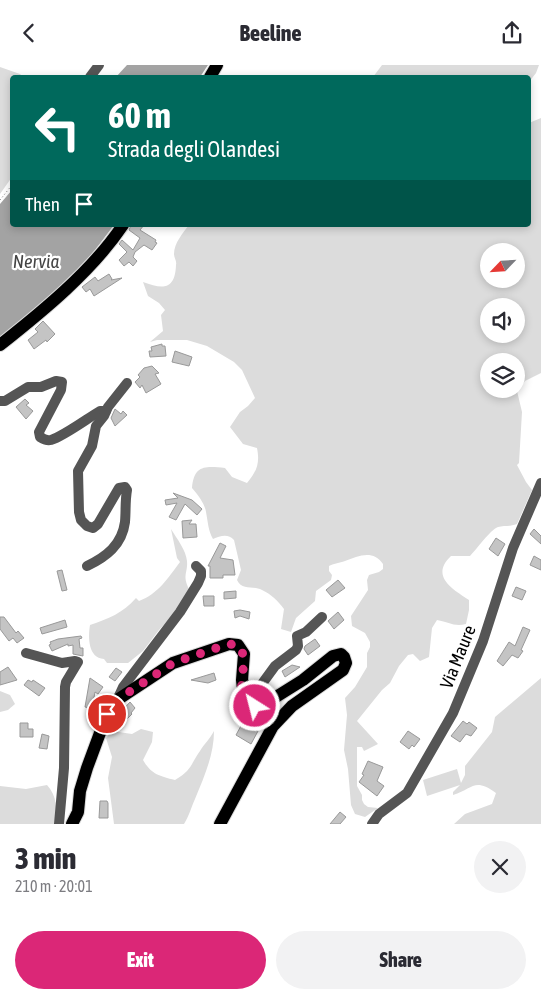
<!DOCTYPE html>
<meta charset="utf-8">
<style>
body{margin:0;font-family:"Asap Condensed",sans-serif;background:#f2f2f3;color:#2b2b33;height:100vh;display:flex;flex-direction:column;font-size:19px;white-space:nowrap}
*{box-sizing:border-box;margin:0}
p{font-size:16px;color:#7c7c81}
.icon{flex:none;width:28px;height:28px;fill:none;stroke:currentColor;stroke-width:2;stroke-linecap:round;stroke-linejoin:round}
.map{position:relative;height:759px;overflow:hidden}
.panel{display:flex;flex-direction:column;background:#fff;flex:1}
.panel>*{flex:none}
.top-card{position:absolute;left:10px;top:10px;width:521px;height:152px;border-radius:5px;box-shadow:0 2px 8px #0003;background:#00695c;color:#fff;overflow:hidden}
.needle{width:32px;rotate:245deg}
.controls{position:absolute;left:480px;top:178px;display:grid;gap:10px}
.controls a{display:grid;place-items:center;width:45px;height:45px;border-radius:50%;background:#fff;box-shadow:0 2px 8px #0003;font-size:25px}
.pin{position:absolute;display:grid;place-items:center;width:42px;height:42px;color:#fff;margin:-21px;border:2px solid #fff;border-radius:50%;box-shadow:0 1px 5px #0007}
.me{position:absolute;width:55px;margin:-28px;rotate:324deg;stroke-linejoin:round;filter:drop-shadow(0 0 4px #0008)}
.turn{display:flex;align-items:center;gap:18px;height:105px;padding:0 15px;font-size:22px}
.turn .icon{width:65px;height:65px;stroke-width:2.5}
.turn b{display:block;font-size:35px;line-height:42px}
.then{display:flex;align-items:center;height:48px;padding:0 15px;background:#0003;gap:10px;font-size:19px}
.round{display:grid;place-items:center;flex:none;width:52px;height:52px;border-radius:26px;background:#f2f2f3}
.headline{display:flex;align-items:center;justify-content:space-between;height:85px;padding:0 15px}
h1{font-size:30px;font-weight:800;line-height:38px}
.button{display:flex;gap:10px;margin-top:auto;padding:10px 15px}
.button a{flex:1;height:58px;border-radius:30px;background:#db2777;color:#fff;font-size:20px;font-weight:800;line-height:58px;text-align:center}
.button a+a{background:#f2f2f3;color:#2b2b33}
header{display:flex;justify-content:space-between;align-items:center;height:65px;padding:0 15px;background:#fff;font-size:22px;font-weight:800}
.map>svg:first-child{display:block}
</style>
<header><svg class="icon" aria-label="back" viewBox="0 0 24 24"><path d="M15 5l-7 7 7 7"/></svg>Beeline<svg class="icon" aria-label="share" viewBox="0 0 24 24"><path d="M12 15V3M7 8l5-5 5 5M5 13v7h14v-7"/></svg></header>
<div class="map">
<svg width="541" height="759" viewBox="0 0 541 759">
<rect width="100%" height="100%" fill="#fff"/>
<!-- green -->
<g fill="#dcdcdc" fill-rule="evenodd">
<polygon points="382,0 539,0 536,8 529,17 529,12 373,12"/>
<polygon points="0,2 20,9 23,12 12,12 12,112 0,129"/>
<path d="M541,53V308L525,316L517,326L522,347L519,398L517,400L526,417L532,425L517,459C509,462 504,460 498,462C490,465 477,484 470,491H451C430,511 452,524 469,535V545L466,559C454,562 449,557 437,555L432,563L429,592L420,596L413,589L408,590L399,601L390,618L382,625L357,656L378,679L364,686L362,682H357V721L362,730V735L364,739L368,742L378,743L365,752L355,749L351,740L348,704L344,685L347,650L345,633L355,622L367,602V588L370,582V577L365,568L352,561L351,551L368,525L367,515L369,510L379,507L383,504V499C373,484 358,491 345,496C339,498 335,498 329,501V506L332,510L331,515L316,526L315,536L296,553L291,567L281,564L284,544C278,536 271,529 262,525C252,520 242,526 237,515L241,505L234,475C228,468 220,471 213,474C208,465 208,457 206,447C205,439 198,430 192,423C194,400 205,401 225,403L232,412L247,418C257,406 260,398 257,383L243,379L230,362L240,347L248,341L255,333L242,305L234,297L207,281L187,275H157L150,277L163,266L161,250L165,245L159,238L148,231L143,217C162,224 175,226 176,200C177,196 174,193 174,189C174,178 183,168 189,160H529V58ZM489,186H516V214H489ZM489,241H516V269H489ZM489,296H516V324H489Z"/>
<path d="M171,464C177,474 186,485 187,496C188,508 182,510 189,524L172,551L159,565L143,586L128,598H107L104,594C88,593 88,572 90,560C108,554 123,548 136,533L139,536C158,529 168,513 180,497L177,493Z"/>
<path d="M541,613V759H454L465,749L492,739L496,728C474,712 473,724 453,730V727L460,720L427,731L423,715L457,704L461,718L465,710V701L492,667L495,652Z"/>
<polygon points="0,626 10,630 15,639 8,645 0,647"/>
<path d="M141,664L153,667L152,677L143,695C151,709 159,711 175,715C192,705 190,700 200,686C204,679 210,674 214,666C214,690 204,712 195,734C191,743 189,751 184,759H114L108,713L112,692L106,673L112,666L132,669Z"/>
<path d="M47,720C57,731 58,745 54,759H0V721L26,724Z"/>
</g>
<!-- water -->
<g fill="#a3a3a3">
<polygon points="127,0 208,0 200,12 116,12"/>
<polygon points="12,125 12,160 114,160 92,189 51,232 0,272 0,139"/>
</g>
<!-- building -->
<g fill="#c4c4c4" stroke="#999">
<polygon points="131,160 144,160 140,165 156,175 155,177 157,178 152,185 144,180 135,187 133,192 137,196 133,201 129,197 124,201 119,195 127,187 119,179 122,175 133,185 140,173 129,165"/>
<polygon points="109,209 112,214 111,215 122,213 94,231 90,224 86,227 82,222 95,212 98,216"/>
<polygon points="43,256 55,269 47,277 46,275 34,284 28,275 38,267 35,264"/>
<polygon points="162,279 162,281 165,281 166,291 150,292 149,286 152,286 151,282"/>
<polygon points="175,286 192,292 189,301 172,297"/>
<polygon points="152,301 159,308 155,309 161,319 146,328 142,320 140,323 135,317 140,312 138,310 144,303"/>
<polygon points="25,334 29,338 26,340 33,346 26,354 16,342"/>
<polygon points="115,344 121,349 123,346 127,350 115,361 111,353"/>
<polygon points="173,428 192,435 202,444 197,450 185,439 176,455 169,452 177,438 166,440 165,435 178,433"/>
<polygon points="192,455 189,459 196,459 197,472 183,473 182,456"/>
<polygon points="534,464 541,471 541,479 530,469"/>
<polygon points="496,473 505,479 498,491 489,484"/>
<polygon points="220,478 226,481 220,493 233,495 235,510 223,510 223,513 210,513 210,501 208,501"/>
<polygon points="534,491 541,495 541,505 530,500"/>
<polygon points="62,505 67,525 62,526 57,506"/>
<polygon points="338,515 345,523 332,532 326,525"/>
<polygon points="516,522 526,526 522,535 512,531"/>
<polygon points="236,526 236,533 224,534 224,527"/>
<polygon points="203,531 214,531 214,541 204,541"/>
<polygon points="240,545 250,547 249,554 240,551 235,553 234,546"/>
<polygon points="338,547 344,555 334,564 328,556"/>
<polygon points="0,552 4,552 16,568 18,566 24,573 17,578 13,573 9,576 0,564"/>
<polygon points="65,555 67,562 42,569 40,563"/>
<polygon points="523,562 530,565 521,585 523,586 518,593 512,590 503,601 497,596 509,577 515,581"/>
<polygon points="81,571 82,573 79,574 80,583 83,583 83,591 73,589 73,580 68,581 68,579 52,586 49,580 51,579 50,577 58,574"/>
<polygon points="315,574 320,581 308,590 304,584 305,581"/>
<polygon points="292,600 300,602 285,612 282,606"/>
<polygon points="8,602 17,615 0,620 0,607"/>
<polygon points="116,603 122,607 115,616 109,612"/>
<polygon points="214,608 216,615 208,618 191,615"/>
<polygon points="90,613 103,622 98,629 95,627 93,638 91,638 90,643 85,642"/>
<polygon points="28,615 32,617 33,615 45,623 39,631 24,620"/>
<polygon points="130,637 135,643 131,648 132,649 126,655 119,649"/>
<polygon points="463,656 467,659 469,657 477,663 471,671 466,669 460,677 451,671"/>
<polygon points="20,658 28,658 28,664 33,664 33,672 20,672"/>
<polygon points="242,659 258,666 251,679 236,670"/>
<polygon points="408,666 420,674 414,682 412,680 409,684 400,677"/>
<polygon points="42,669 49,671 47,684 39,683"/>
<polygon points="368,696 383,702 377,716 384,721 377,731 359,717 364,710 362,709"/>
<polygon points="100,736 107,736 108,738 108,753 99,753"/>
<polygon points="340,747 346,752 340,759 330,759"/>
</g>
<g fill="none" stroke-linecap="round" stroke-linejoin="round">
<defs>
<g id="major">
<polyline points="210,12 217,0"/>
<path d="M0,280C43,246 92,206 123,160"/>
<polyline points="72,759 78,747 80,726 87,703 107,649 117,635 173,598 229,579 238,580 244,589 242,615 244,633 248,638 255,641 263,640 303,615 333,591 341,589 344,592 346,598 343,605 292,641 273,661 220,759"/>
</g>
</defs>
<!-- major casing -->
<use href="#major" stroke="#dbdbdb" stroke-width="14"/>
<!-- path -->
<polyline stroke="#777" stroke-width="1" stroke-dasharray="1 2.5" stroke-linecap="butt" points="0,135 12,120"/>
<!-- minor -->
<g stroke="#555" stroke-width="10">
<polyline points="90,12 99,0"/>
<path d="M0,336H5L28,322H41L56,316L62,317L61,325L39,367L40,372C43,374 47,376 51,375C64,371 88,353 100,346H106"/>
<path d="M87,501C106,492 122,480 125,457C126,446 125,436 127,425L125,422L119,423L98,459L93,463L87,461L81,455L79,447L78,406L92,381L96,361L104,351L108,342L127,318"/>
<polyline points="26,588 62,598 75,596 78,597 66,617 65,622 64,703 59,759"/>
<polyline points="242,615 251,626 256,627 275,601 296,585 298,581 297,571 306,567 322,552"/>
<polyline points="117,635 123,622 180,547 198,518 201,511 201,506 196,501"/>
<polyline points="372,759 379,749 407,728 453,648 483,576 513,483 541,418"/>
</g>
<!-- major -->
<use href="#major" stroke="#000" stroke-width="12"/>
</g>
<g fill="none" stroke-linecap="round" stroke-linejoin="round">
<!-- route -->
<path stroke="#db2777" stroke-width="9" stroke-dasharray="0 16.2" d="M107,649L117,635L173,598L228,579L238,580C252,594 233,627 247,638C250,640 253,640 255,641"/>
</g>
<g text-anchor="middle" stroke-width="4.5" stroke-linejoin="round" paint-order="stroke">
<!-- street labels -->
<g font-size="18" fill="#000" stroke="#fff">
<text transform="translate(458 592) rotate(-68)" y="6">Via Maure</text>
</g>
<!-- water labels -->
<g font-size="19" font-style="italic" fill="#444" stroke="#fff">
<text x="36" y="203">Nervia</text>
</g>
</g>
</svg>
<div class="controls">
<a><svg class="needle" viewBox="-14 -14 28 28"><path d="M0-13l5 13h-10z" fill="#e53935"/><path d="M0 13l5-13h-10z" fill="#7c7c81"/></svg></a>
<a><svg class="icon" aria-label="sound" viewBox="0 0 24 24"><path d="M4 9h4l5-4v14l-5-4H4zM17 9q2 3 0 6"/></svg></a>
<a><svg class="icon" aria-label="layers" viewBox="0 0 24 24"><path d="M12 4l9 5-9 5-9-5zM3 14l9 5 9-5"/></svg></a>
</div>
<div class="pin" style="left:107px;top:649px;background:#d93025"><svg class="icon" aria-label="arrive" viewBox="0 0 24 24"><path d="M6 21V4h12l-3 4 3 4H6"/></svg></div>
<svg class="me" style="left:255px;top:641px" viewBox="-20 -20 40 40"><circle r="17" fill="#db2777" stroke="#fff" stroke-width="3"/><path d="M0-11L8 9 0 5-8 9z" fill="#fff"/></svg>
<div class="top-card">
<div class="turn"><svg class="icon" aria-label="left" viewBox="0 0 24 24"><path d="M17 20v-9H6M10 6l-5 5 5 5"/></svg><div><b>60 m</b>Strada degli Olandesi</div></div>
<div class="then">Then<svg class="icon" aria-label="arrive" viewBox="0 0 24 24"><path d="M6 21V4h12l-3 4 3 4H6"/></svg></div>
</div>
</div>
<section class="panel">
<div class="headline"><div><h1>3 min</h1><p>210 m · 20:01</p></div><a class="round"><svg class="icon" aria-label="close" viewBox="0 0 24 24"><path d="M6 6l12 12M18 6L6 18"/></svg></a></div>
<div class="button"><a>Exit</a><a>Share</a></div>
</section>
